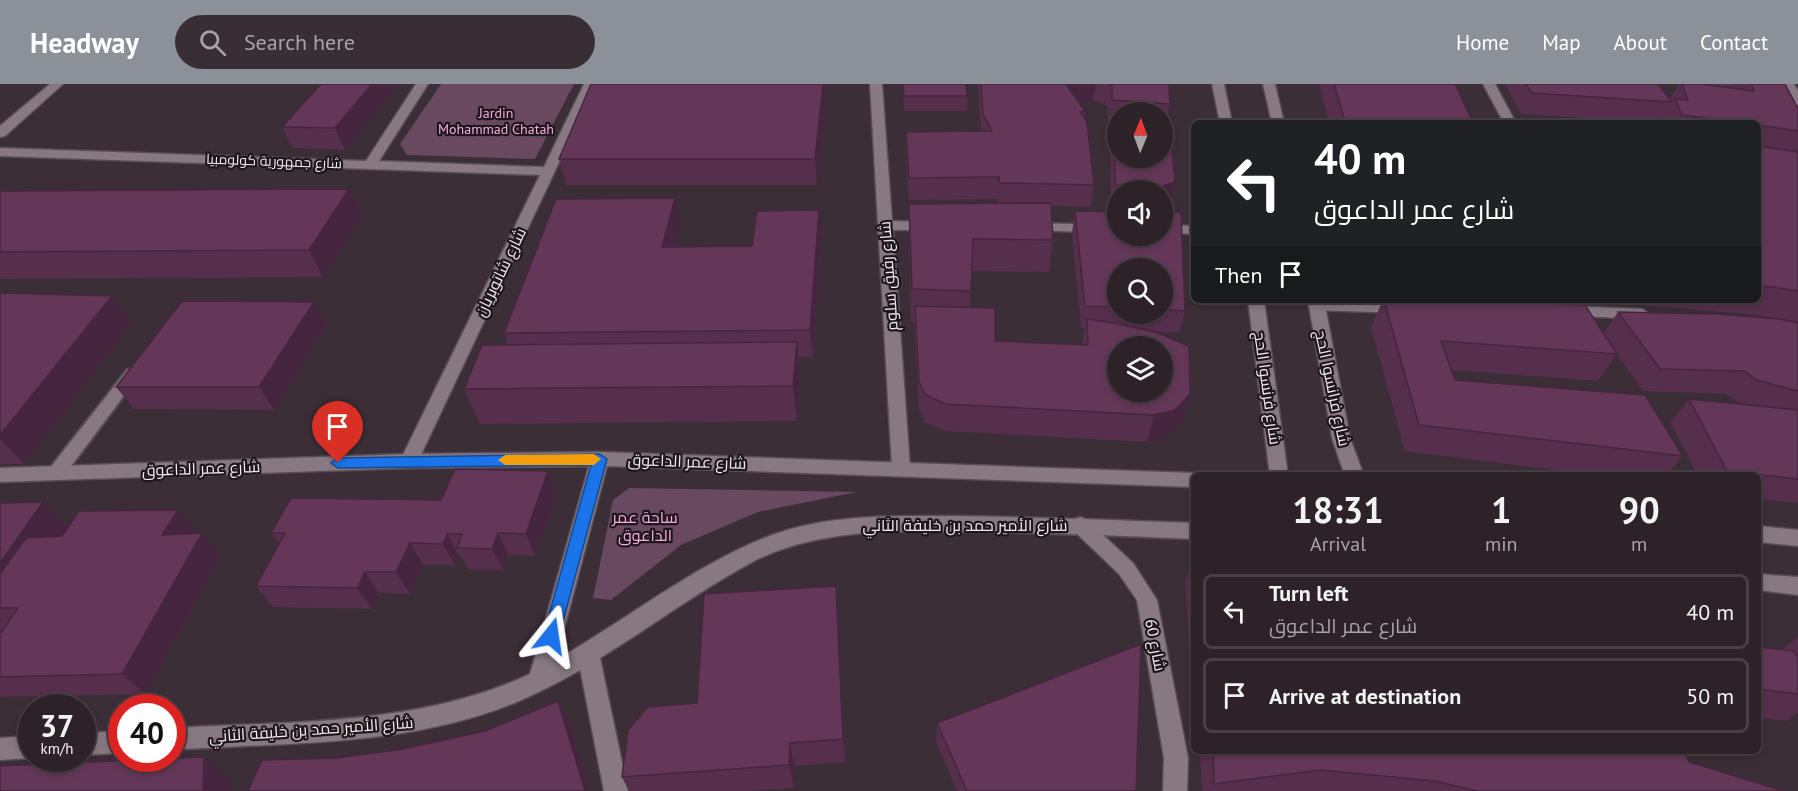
<!DOCTYPE html>
<meta charset="utf-8">
<style>
body{margin:0;font-family:"PT Sans",Cairo,sans-serif;background:#382f34;color:#f1f3f6;height:100vh;display:flex;flex-direction:column;font-size:22px;white-space:nowrap}
*{box-sizing:border-box;margin:0}
p{font-size:20px;color:#a6a4a8}
.icon{flex:none;width:33px;height:33px;fill:none;stroke:currentColor;stroke-width:2;stroke-linecap:round;stroke-linejoin:round}
.map{position:relative;flex:1;overflow:hidden}
.details{position:absolute;left:1191px;top:388px;width:570px;height:282px;display:flex;flex-direction:column;background:#2c2228;border-radius:9px;box-shadow:0 3px 9px #0003,0 0 0 2px #483f45}
.details>*{flex:none}
.banner{position:absolute;left:1191px;top:36px;width:570px;height:183px;border-radius:9px;box-shadow:0 3px 9px #0003,0 0 0 2px #483f45;background:#202124;color:#fff;overflow:hidden}
.needle{width:39px;rotate:1deg}
.fabs{position:absolute;left:1107px;top:18px;display:grid;gap:12px}
.fabs a{display:grid;place-items:center;width:66px;height:66px;border-radius:50%;background:#2c2228;box-shadow:0 3px 9px #0003,0 0 0 2px #483f45;font-size:30px}
.speed{position:absolute;left:18px;top:610px;display:flex;gap:12px;font-size:30px;font-weight:700;text-align:center}
.speed>*{display:grid;place-content:center;width:78px;height:78px;border-radius:50%;background:#2c2228;box-shadow:0 3px 9px #0003,0 0 0 2px #483f45;line-height:1}
.speed small{font-size:15px;font-weight:400}
.speed .limit{border:9px solid #d22;background:#fff;color:#111}
.pin{position:absolute;display:grid;place-items:center;width:51px;height:51px;color:#fff;margin:-62px -26px;border-radius:50% 50% 50% 0;rotate:-45deg;box-shadow:0 0 6px #0007}
.pin .icon{rotate:45deg}
.me{position:absolute;width:66px;margin:-33px;rotate:15deg;stroke-linejoin:round;filter:drop-shadow(0 0 4px #0008)}
.turn{display:flex;align-items:center;gap:21px;height:126px;padding:0 24px;font-size:27px}
.turn .icon{width:78px;height:78px;stroke-width:2.5}
.turn b{display:block;font-size:42px;line-height:51px}
.then{display:flex;align-items:center;height:57px;padding:0 24px;background:#0003;gap:12px;font-size:22px}
.eta{display:flex;justify-content:space-evenly;align-items:center;height:102px;text-align:center}
.eta b{font-size:36px;font-weight:800;line-height:42px}
ul{padding:0;list-style:none}
li{display:flex;align-items:center;gap:18px;height:75px;margin:0 12px 9px;padding:0 12px;border:3px solid #483f45;border-radius:9px}
li div{flex:1}
li b{display:block;font-size:22px}
li em{font-style:normal}
header{display:flex;align-items:center;gap:36px;box-sizing:border-box;height:84px;padding:0 30px;background:#8c9099;color:#fff}
header strong{font-size:28px}
nav{display:flex;gap:33px;margin-inline-start:auto;font-size:21px}
.search{width:420px;height:54px;background:#382f34;display:flex;align-items:center;gap:15px;box-sizing:border-box;padding:0 21px;border-radius:33px;color:#a6a4a8;font-size:22px}
.map>svg:first-child{display:block}
</style>
<header>
<strong>Headway</strong>
<div class="search"><svg class="icon" aria-label="search" viewBox="0 0 24 24"><circle cx="10" cy="10" r="6"/><path d="M15 15l6 6"/></svg>Search here</div>
<nav><a>Home</a><a>Map</a><a>About</a><a>Contact</a></nav>
</header>
<div class="map">
<svg width="1798" height="707" viewBox="0 0 1798 707">
<rect width="100%" height="100%" fill="#3b2e36"/>
<!-- green -->
<g fill="#69495f">
<polygon points="441,0 574,0 535,75 407,71 400,60"/>
<polygon points="629,404 857,408 758,428 681,461 611,516 593,514 613,416"/>
</g>
<g fill="none" stroke-linecap="round" stroke-linejoin="round">
<defs>
<polygon id="service" points="132,285 137,286 140,290 62,394 56,395 50,394 47,389 50,384 127,286"/>
<polygon id="pedestrian" points="588,559 596,562 599,569 628,707 604,707 577,569 580,562"/>
<g id="minor">
<polygon points="50,0 63,0 5,52 0,53 0,42"/>
<polygon points="416,0 428,0 379,77 544,83 584,0 596,0 418,377 416,382 409,384 402,382 400,377 540,91 0,72 0,64 366,77"/>
<polygon points="870,0 882,0 892,137 933,138 940,142 933,146 893,146 910,384 908,389 901,391 894,389 892,384"/>
<polygon points="1483,0 1495,0 1516,39 1504,39"/>
<polygon points="1782,0 1794,0 1798,7 1798,21 1794,20"/>
<polygon points="1030,139 1118,141 1118,149 1025,146 1023,143"/>
<polygon points="1162,141 1194,142 1194,150 1162,149"/>
<polygon points="1317,217 1405,219 1413,224 1405,229 1311,226 1309,222"/>
<polygon points="1565,222 1642,225 1650,230 1642,235 1559,231 1557,227"/>
<polygon points="1080,433 1087,436 1133,479 1157,516 1188,674 1187,707 1163,707 1164,674 1137,516 1119,490 1073,446 1070,441 1073,436"/>
</g>
<g id="tertiary">
<polygon points="1212,0 1224,0 1232,39 1220,39"/>
<polygon points="1263,0 1275,0 1284,39 1272,39"/>
<polygon points="1248,216 1264,216 1288,392 1270,392"/>
<polygon points="1308,216 1324,216 1350,354 1364,392 1345,392 1332,354"/>
<path d="M600,368L1194,389L1201,392H1194V403L607,382L556,576C627,536 695,480 772,451C829,430 893,432 953,432C1033,433 1114,436 1194,439V455C1124,452 1053,449 983,448C907,447 828,442 758,475C676,518 604,581 519,617C410,663 288,658 172,666V644C292,637 419,642 530,590L589,382L409,384L0,398V384L409,370Z"/>
<polygon points="1758,442 1798,446 1798,462 1758,458"/>
<polygon points="1758,490 1798,493 1798,511 1758,506"/>
<polygon points="122,647 122,669 82,671 82,649"/>
<polygon points="32,652 32,674 0,676 0,654"/>
</g>
</defs>
<!-- service casing -->
<use href="#service" stroke="#574d54" stroke-width="4"/>
<!-- pedestrian casing -->
<use href="#pedestrian" stroke="#574d54" stroke-width="3"/>
<!-- minor casing -->
<use href="#minor" stroke="#574d54" stroke-width="3"/>
<!-- tertiary casing -->
<use href="#tertiary" stroke="#574d54" stroke-width="3"/>
<!-- service -->
<use href="#service" fill="#877882" fill-rule="evenodd"/>
<!-- pedestrian -->
<use href="#pedestrian" fill="#877882" fill-rule="evenodd"/>
<!-- minor -->
<use href="#minor" fill="#877882" fill-rule="evenodd"/>
<!-- tertiary -->
<use href="#tertiary" fill="#877882" fill-rule="evenodd"/>
</g>
<!-- wall -->
<g fill="#562f4c" fill-rule="evenodd">
<polygon points="321,0 345,66 292,64 282,43"/>
<polygon points="827,0 817,101 566,101 559,75"/>
<polygon points="903,0 966,0 967,12 967,27 904,27"/>
<path d="M978,0H1169L1170,20L1167,36H1169L1175,98L1170,119L1162,122V106H1118V123H1111L1110,53L1113,37H1108V22L1093,16L1078,17L1085,27L1084,34L1087,38L1094,101L1091,123L1051,122L1053,156L1049,188L972,187L970,223L995,224V257L1082,261L1085,244H1081L1072,149L1075,127L1118,128V152H1162V128H1181L1185,227L1179,249L1152,247L1189,262L1190,310L1182,337L1167,353L1147,358L944,347L925,338L919,325L914,238H911L909,152V120H997L998,115L909,116L906,70V48H981ZM1118,28H1162V74H1118ZM1118,184H1162V230H1118ZM1118,262H1162V308H1118Z"/>
<polygon points="1319,0 1455,0 1473,39 1329,39"/>
<polygon points="1505,0 1658,0 1670,15 1679,0 1702,0 1709,1 1709,0 1785,0 1798,25 1798,65 1796,68 1798,68 1798,238 1750,230 1600,218 1599,216 1758,216 1758,39 1663,39 1662,36 1670,22 1660,39 1521,30"/>
<polygon points="349,105 362,131 323,193 0,195 0,107"/>
<polygon points="680,140 675,162 752,162 821,153 813,273 798,273 800,293 797,337 480,340 464,305 508,261 504,249"/>
<polygon points="0,209 112,212 131,239 24,380 0,380"/>
<polygon points="1383,216 1604,249 1618,228 1798,239 1798,419 1758,415 1758,392 1698,392 1670,338 1689,315 1748,321 1738,318 1725,310 1643,307 1614,266 1617,270 1598,297 1451,286 1455,296 1683,372 1666,392 1601,392 1405,367 1371,243"/>
<polygon points="326,241 274,326 134,325 116,303"/>
<polygon points="548,387 557,409 535,472 508,471 503,486 469,486 461,472 459,472 455,481 423,481 410,510 379,509 372,525 273,523 256,502 279,459 271,449 441,416"/>
<polygon points="43,418 68,443 196,447 195,450 202,449 221,471 145,610 0,613 0,550 3,546 0,546 0,419"/>
<polygon points="1194,472 1194,564 1189,564 1185,496"/>
<polygon points="836,502 838,527 845,678 794,682 794,704 746,707 629,707 622,693 697,619"/>
<polygon points="1798,553 1798,628 1786,637 1758,633 1758,560 1759,563 1785,566 1784,564"/>
<polygon points="937,639 1136,707 957,707 936,658"/>
<polygon points="1200,668 1685,668 1689,678 1783,707 1202,707"/>
</g>
<!-- shaded-wall -->
<g fill="#46263e">
<polygon points="372,0 398,0 345,66 335,44"/>
<polygon points="823,0 827,0 817,101 815,75"/>
<polygon points="1065,0 1096,0 1093,16 1063,19"/>
<polygon points="1175,98 1170,119 1162,122 1162,106 1157,106 1158,104"/>
<polygon points="349,105 362,131 323,193 309,166"/>
<polygon points="675,114 680,140 668,189 662,163"/>
<polygon points="819,126 821,153 813,273 810,246"/>
<polygon points="112,212 131,239 24,380 0,355 0,351"/>
<polygon points="314,218 326,241 274,326 259,303"/>
<polygon points="797,258 800,293 797,337 793,302"/>
<polygon points="1190,310 1182,337 1167,353 1147,358 1154,331"/>
<polygon points="548,387 557,409 535,472 526,450"/>
<polygon points="43,418 69,445 0,524 0,479"/>
<polygon points="178,426 196,447 182,472 162,451"/>
<polygon points="202,449 221,471 145,610 122,590"/>
<polygon points="498,449 508,471 503,486 492,465"/>
<polygon points="447,450 459,472 455,481 443,460"/>
<polygon points="410,459 423,481 410,510 396,488"/>
<polygon points="365,488 379,509 372,525 357,504"/>
<polygon points="836,502 838,527 845,678 843,655"/>
<polygon points="558,617 570,640 590,707 585,707"/>
<polygon points="790,659 794,682 794,704 789,681"/>
<polygon points="204,673 230,696 230,707 203,707"/>
</g>
<!-- building -->
<g fill="#643758" stroke="#46263e" stroke-width="1.5" fill-rule="evenodd">
<polygon points="321,0 372,0 335,44 282,43"/>
<polygon points="591,0 823,0 815,75 559,75"/>
<polygon points="903,0 966,0 967,12 904,12"/>
<polygon points="981,0 1066,0 1085,27 1080,28 1087,38 1094,101 999,99 999,93 909,94 906,48 992,47 983,30"/>
<polygon points="1109,0 1169,0 1170,20 1112,16 1112,1"/>
<polygon points="1334,0 1455,0 1473,39 1369,39 1345,37"/>
<polygon points="1526,0 1658,0 1672,18 1532,9"/>
<polygon points="1682,0 1702,0 1754,7 1751,0 1785,0 1798,25 1798,47 1758,41 1758,39 1742,39 1682,31 1675,15 1688,16"/>
<polygon points="1114,32 1118,32 1118,74 1162,74 1162,35 1169,36 1175,98 1158,104 1115,101"/>
<polygon points="1758,62 1798,68 1798,207 1772,203 1758,202"/>
<polygon points="349,105 309,166 0,168 0,107"/>
<polygon points="675,114 662,163 752,162 757,127 819,126 810,246 504,249 556,115"/>
<polygon points="1051,119 1053,156 973,155 971,207 912,205 909,120"/>
<polygon points="1075,127 1118,128 1118,152 1162,152 1162,128 1181,128 1185,227 1162,225 1162,184 1118,184 1118,223 1085,222"/>
<polygon points="0,209 112,212 0,351"/>
<polygon points="1384,216 1585,221 1617,270 1441,257 1455,296 1645,311 1683,372 1419,341"/>
<polygon points="182,217 314,218 259,303 116,303"/>
<path d="M915,222L995,224V257L1088,261L1087,235L1120,240L1155,248L1189,262L1190,310L1175,326L1154,331L945,320L926,311L919,298ZM1118,262H1162V308H1118Z"/>
<polygon points="1618,228 1717,230 1780,235 1798,239 1798,307 1757,296 1744,287 1660,285"/>
<polygon points="797,258 793,302 464,305 482,261"/>
<polygon points="1689,315 1798,326 1798,395 1727,387"/>
<polygon points="455,385 548,387 526,450 498,449 492,465 457,464 462,450 447,450 443,460 410,459 396,488 365,488 357,504 256,502 285,449 271,449 291,414 441,416"/>
<polygon points="43,418 0,479 0,419"/>
<polygon points="178,426 162,451 202,449 122,590 0,593 0,550 18,524 0,524 0,490 26,454 62,452 79,427"/>
<polygon points="836,502 843,655 790,659 789,681 622,693 628,646 648,623 697,619 704,510"/>
<polygon points="1141,560 1136,707 967,707 937,639"/>
<polygon points="1758,560 1759,563 1794,567 1798,574 1798,610 1758,605"/>
<polygon points="558,617 585,707 248,707 262,676 337,674 403,665 485,647"/>
<polygon points="1213,668 1685,668 1689,678 1783,707 1477,707 1435,697 1320,686 1214,700"/>
<polygon points="204,673 203,707 0,707 0,682"/>
</g>
<!-- route -->
<polygon fill="#1a73e8" stroke="#114b97" stroke-width="1.5" points="600,370 607,375 559,552 557,557 551,559 545,557 543,552 591,381 338,384 331,379 338,374"/>
<!-- slow -->
<polygon fill="#f59e0b" points="594,370 601,375 594,381 505,381 498,376 505,371"/>
<g text-anchor="middle" stroke-width="4.5" stroke-linejoin="round" paint-order="stroke">
<!-- far-park labels -->
<g font-size="14" fill="#f5aadf" stroke="#1e181c">
<text x="496" y="34">Jardin<tspan x="496" dy="16">Mohammad Chatah</tspan></text>
</g>
<!-- far-street labels -->
<g font-size="14" fill="#f2e9ef" stroke="#1e181c">
<text transform="translate(274 77) rotate(2)" y="5">شارع جمهورية كولومبيا</text>
</g>
<!-- street labels -->
<g font-size="16" fill="#f2e9ef" stroke="#1e181c">
<text transform="translate(500 188) rotate(-64)" y="6">شارع شاتوبريان</text>
<text transform="translate(888 192) rotate(-94)" y="6">شارع رفيق سلوم</text>
<text transform="translate(1268 304) rotate(82)" y="6">شارع فرنسوا الحج</text>
<text transform="translate(1333 304) rotate(78)" y="6">شارع فرانسوا الحج</text>
<text transform="translate(687 377) rotate(2)" y="6">شارع عمر الداعوق</text>
<text transform="translate(201 384) rotate(-2)" y="6">شارع عمر الداعوق</text>
<text x="965" y="447">شارع الأمير حمد بن خليفة الثاني</text>
<text transform="translate(1156 561) rotate(79)" y="6">شارع 60</text>
<text transform="translate(311 645) rotate(-4)" y="6">شارع الأمير حمد بن خليفة الثاني</text>
</g>
<!-- park labels -->
<g font-size="16" fill="#f5aadf" stroke="#1e181c">
<text x="645" y="439">ساحة عمر<tspan x="645" dy="18">الداعوق</tspan></text>
</g>
</g>
</svg>
<div class="fabs">
<a><svg class="needle" viewBox="-14 -14 28 28"><path d="M0-13l5 13h-10z" fill="#e53935"/><path d="M0 13l5-13h-10z" fill="#a6a4a8"/></svg></a>
<a><svg class="icon" aria-label="sound" viewBox="0 0 24 24"><path d="M4 9h4l5-4v14l-5-4H4zM17 9q2 3 0 6"/></svg></a>
<a><svg class="icon" aria-label="search" viewBox="0 0 24 24"><circle cx="10" cy="10" r="6"/><path d="M15 15l6 6"/></svg></a>
<a><svg class="icon" aria-label="layers" viewBox="0 0 24 24"><path d="M12 4l9 5-9 5-9-5zM3 14l9 5 9-5"/></svg></a>
</div>
<div class="speed"><div>37<small>km/h</small></div><div class="limit">40</div></div>
<div class="pin" style="left:338px;top:379px;background:#d93025"><svg class="icon" aria-label="arrive" viewBox="0 0 24 24"><path d="M6 21V4h12l-3 4 3 4H6"/></svg></div>
<svg class="me" style="left:551px;top:552px" viewBox="-20 -20 40 40"><path d="M0-17L14 15 0 8-14 15z" fill="#1a73e8" stroke="#fff" stroke-width="4"/></svg>
<div class="banner">
<div class="turn"><svg class="icon" aria-label="left" viewBox="0 0 24 24"><path d="M17 20v-9H6M10 6l-5 5 5 5"/></svg><div><b>40 m</b>شارع عمر الداعوق</div></div>
<div class="then">Then<svg class="icon" aria-label="arrive" viewBox="0 0 24 24"><path d="M6 21V4h12l-3 4 3 4H6"/></svg></div>
</div>
<section class="details">
<div class="eta">
<div><b>18:31</b><p>Arrival</p></div>
<div><b>1</b><p>min</p></div>
<div><b>90</b><p>m</p></div>
</div>
<ul>
<li><svg class="icon" aria-label="left" viewBox="0 0 24 24"><path d="M17 20v-9H6M10 6l-5 5 5 5"/></svg><div><b>Turn left</b><p>شارع عمر الداعوق</p></div><em>40 m</em></li>
<li><svg class="icon" aria-label="arrive" viewBox="0 0 24 24"><path d="M6 21V4h12l-3 4 3 4H6"/></svg><div><b>Arrive at destination</b></div><em>50 m</em></li>
</ul>
</section>
</div>
